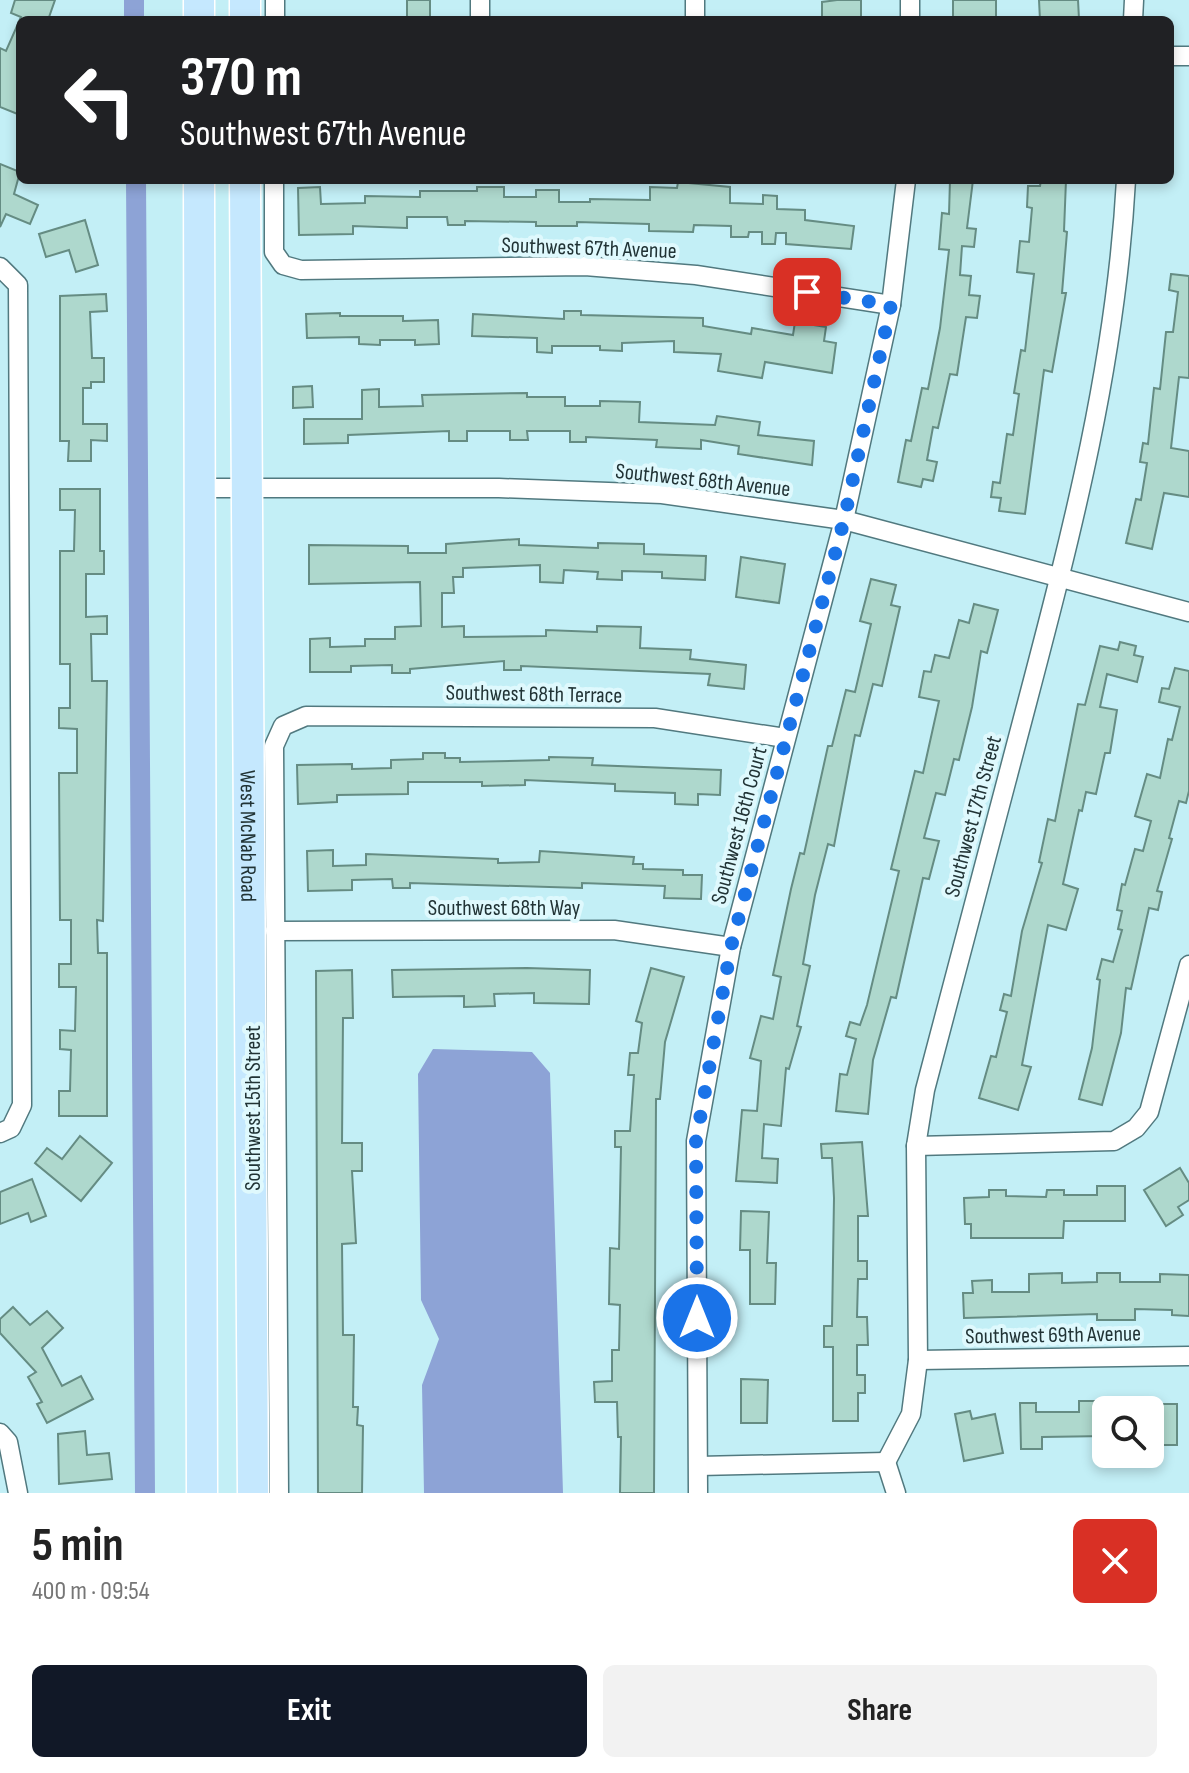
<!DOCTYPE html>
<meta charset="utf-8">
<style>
body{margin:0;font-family:"Sofia Sans Condensed",sans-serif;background:#f2f2f2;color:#222;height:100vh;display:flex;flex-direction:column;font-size:30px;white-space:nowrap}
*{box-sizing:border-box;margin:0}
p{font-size:26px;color:#767676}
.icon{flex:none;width:44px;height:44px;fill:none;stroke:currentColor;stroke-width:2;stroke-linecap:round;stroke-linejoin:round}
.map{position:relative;height:1493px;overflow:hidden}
.side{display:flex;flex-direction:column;background:#fff;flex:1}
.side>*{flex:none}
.top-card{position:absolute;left:16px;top:16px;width:1158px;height:168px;border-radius:12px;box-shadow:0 4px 12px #0003;background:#202124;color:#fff;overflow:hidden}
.buttons{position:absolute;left:1092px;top:1396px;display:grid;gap:16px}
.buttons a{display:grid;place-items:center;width:72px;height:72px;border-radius:12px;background:#fff;box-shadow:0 4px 12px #0003;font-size:40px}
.pin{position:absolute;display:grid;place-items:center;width:68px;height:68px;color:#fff;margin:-34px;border-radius:16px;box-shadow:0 4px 12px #0006}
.me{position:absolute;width:88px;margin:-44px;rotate:0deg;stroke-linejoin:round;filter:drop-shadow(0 0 6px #0008)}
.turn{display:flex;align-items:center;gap:28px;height:168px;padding:0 32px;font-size:36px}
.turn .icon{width:104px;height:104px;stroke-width:2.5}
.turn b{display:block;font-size:56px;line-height:68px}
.round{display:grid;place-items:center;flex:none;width:84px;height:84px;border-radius:12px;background:#f2f2f2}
.summary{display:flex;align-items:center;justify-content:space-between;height:136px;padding:0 32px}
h1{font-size:48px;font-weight:700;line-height:60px}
.button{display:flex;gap:16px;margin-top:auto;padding:16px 32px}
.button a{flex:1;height:92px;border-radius:12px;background:#111827;color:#fff;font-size:32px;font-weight:700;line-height:92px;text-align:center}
.button a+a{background:#f2f2f2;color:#222}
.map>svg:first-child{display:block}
</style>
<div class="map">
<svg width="1189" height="1493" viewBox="0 0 1189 1493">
<rect width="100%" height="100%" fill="#c3eff6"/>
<!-- water -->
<polygon fill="#8da3d6" points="433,1049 532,1052 550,1073 563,1493 424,1493 422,1385 439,1339 421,1300 418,1074"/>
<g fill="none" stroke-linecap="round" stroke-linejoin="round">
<!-- canal -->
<g stroke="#8da3d6" stroke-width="20">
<polyline points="134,0 134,20"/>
<polyline points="136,180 145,1493"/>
</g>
</g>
<!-- building -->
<g fill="#aed8cd" stroke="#658c83" stroke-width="2">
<polygon points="15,0 55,0 48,20 20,20 20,115 0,107 0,48 6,51 21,17 11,13"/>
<rect x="407" y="0" width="23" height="19"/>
<polygon points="837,0 861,0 861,20 822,20 822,2"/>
<rect x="953" y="0" width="43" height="20"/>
<polygon points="1039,0 1078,0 1079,19 1040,20"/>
<polygon points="0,164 20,172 14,194 38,205 30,224 6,214 0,227"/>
<polygon points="950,180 973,180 967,228 976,229 974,247 962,246 960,275 971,276 969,295 980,296 977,318 966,317 957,375 950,374 938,428 933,427 927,460 937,462 933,481 923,479 921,487 898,482 906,440 911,441 922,388 928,389 940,328 949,250 939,249 942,213 949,214"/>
<polygon points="1041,180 1066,180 1064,231 1067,232 1062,293 1066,293 1052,372 1044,370 1025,514 999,511 1001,498 991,497 993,482 1000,483 1007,434 1013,435 1019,394 1014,393 1021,350 1025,351 1034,274 1017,272 1020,241 1029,242 1032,208 1027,207 1028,186 1040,186"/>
<polygon points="678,182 730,187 730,203 763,204 763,195 777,196 777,209 805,210 805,220 854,226 851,249 786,244 786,233 776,233 775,244 762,244 762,232 749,232 748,237 731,237 731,226 694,225 693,232 649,231 649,224 577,222 577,226 536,226 536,222 465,221 465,225 448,225 447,217 407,217 407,228 353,226 353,234 299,235 298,188 320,187 321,204 365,203 365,196 420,197 420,191 477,191 477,187 504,187 504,197 536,197 536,190 559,190 559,202 590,202 590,199 650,200 650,187 677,188"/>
<polygon points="85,220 98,265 76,272 69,250 46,257 39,234"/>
<polygon points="1171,274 1189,276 1189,378 1179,377 1171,448 1189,451 1189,497 1164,493 1152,549 1126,543 1136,499 1141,500 1147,463 1140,462 1143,443 1148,444 1154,388 1160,389 1166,332 1173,332 1178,292 1169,290"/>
<polygon points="106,294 107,311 90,312 92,358 104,358 104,382 91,382 91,388 83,388 83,424 107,424 107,441 91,440 91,461 68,461 69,441 60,441 60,296"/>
<polygon points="564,311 581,311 581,315 703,318 703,326 751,334 752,328 793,335 795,322 826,327 824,341 836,343 832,373 765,362 762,378 718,371 721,354 674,352 674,341 622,343 622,351 600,350 600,346 552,346 552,353 537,352 537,338 472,336 473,314 564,319"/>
<polygon points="340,313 340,316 403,316 403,321 438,320 439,344 415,345 415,340 380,340 380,345 359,344 359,337 307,338 306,314"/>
<polygon points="312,386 313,407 293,408 293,387"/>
<polygon points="379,389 379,407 423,406 422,395 527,393 527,397 565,397 565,406 600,406 600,401 640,402 639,422 715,425 717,416 760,422 758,435 814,441 812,465 738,454 739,446 701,440 701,449 656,447 657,440 586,437 586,442 570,442 570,431 527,431 528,440 510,440 510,431 467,431 467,441 449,441 449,431 348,435 348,443 304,444 304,419 362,419 362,390"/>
<polygon points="60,489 100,489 100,551 104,551 104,574 86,574 86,617 107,616 107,634 91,634 92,681 107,681 103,921 97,920 98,953 107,953 107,1116 59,1116 59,1091 70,1091 71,1050 60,1049 60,1030 75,1031 76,987 59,987 59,964 71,964 71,920 60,920 59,773 77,773 77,729 59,728 59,708 70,708 70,664 60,664 60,551 74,551 75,510 60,510"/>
<polygon points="519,539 519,545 598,548 598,543 644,544 644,554 706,556 705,580 662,578 662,572 622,571 622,580 597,579 598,572 564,570 563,583 540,582 540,565 463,568 463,577 453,577 454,593 442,593 442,627 464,626 464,637 546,636 546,630 597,632 597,626 641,627 640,648 691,650 690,659 746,665 744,689 708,685 710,674 521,666 521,670 504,670 504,661 410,669 410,673 392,673 392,665 351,666 351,672 310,672 310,639 330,638 330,647 365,646 365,639 395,639 395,627 421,626 420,582 309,584 309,545 408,546 408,553 446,553 446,544"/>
<polygon points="741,557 785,564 779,603 736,597"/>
<polygon points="871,579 896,585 891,605 900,607 882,686 873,684 860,736 855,735 834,846 828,844 815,895 803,964 810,966 797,1026 801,1027 789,1069 786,1068 781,1126 764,1124 762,1158 778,1159 777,1183 736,1181 742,1110 757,1111 761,1061 750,1058 761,1016 773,1019 781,977 773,975 791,889 800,853 804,854 828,746 832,746 846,690 855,692 871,624 860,621"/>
<polygon points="974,604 998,610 987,653 981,651 972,707 959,760 954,759 945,795 936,793 924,838 939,841 929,879 923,878 896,998 891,997 873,1060 868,1114 836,1111 840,1074 847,1075 856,1039 846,1036 850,1022 860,1025 867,1005 899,871 891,869 915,771 923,773 939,701 919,697 924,671 931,672 935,655 949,658 959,620 969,623"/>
<polygon points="1120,642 1136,646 1134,655 1143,657 1137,682 1107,674 1100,707 1117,710 1110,753 1105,753 1096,794 1086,792 1082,811 1079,810 1063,884 1078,889 1066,930 1048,925 1022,1065 1031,1067 1018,1110 979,1098 991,1056 996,1057 1007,1012 1000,1010 1004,994 1011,996 1022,931 1042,863 1039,862 1048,819 1055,821 1078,704 1085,705 1100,646 1118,650"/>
<polygon points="1175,668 1189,671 1189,791 1186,803 1179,801 1169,838 1172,839 1157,891 1162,892 1158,910 1149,908 1131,989 1126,988 1121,1033 1102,1105 1079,1099 1092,1048 1100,980 1097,979 1102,959 1113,962 1122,930 1118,929 1122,911 1117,910 1122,884 1125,885 1135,849 1143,851 1151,821 1135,816 1147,774 1160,778 1168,739 1172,740 1180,707 1159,702 1162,688 1169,689"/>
<polygon points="423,753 445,753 445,758 460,758 460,762 549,760 549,757 593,758 592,765 721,770 720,795 698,794 698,805 675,804 675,793 615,791 615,784 525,780 525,785 482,786 482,782 408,782 408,794 337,795 337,802 298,804 297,765 352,764 352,769 391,768 391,760 423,759"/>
<polygon points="333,850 333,866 366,865 366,854 498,859 498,863 539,862 540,851 634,857 633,864 643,864 643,869 683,870 683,875 702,875 701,899 664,898 665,886 582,883 582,888 410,883 410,888 393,888 392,879 352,880 352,890 308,891 307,851"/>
<polygon points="527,968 590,970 589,1004 534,1003 534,993 494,994 495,1006 464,1007 464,996 393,997 392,970"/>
<polygon points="651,968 684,977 665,1042 660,1099 656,1099 654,1493 620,1493 621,1437 618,1437 617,1402 595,1402 594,1382 612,1381 612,1350 619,1350 620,1305 609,1304 610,1248 619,1249 621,1147 615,1147 615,1131 630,1131 634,1075 628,1075 630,1053 638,1053 642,1023 636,1021"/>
<polygon points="352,970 353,1018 343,1018 342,1143 362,1143 362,1171 352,1171 356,1243 342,1244 343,1335 354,1335 353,1407 358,1407 357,1425 363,1426 362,1493 318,1493 316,971"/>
<polygon points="80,1136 112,1163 81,1201 35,1163 47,1148 62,1159"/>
<polygon points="862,1142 868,1216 858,1216 858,1261 867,1261 867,1279 858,1279 857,1317 867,1317 868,1345 857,1345 857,1375 865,1375 865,1393 858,1393 858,1421 833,1421 833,1347 824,1347 824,1326 832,1326 834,1198 832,1158 822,1158 821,1144"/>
<polygon points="1180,1168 1189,1183 1189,1200 1178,1207 1183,1215 1166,1226 1144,1190"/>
<polygon points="32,1179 46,1216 31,1222 28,1213 0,1224 0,1192"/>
<polygon points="1097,1186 1125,1186 1125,1221 1064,1221 1063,1238 971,1238 971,1224 965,1224 964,1198 989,1197 989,1190 1006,1190 1006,1196 1046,1197 1047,1190 1064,1190 1064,1195 1097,1195"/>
<polygon points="741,1211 769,1212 767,1263 776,1263 775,1304 750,1304 750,1250 740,1250"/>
<polygon points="1062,1273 1062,1283 1097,1282 1097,1273 1120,1273 1120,1282 1160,1282 1160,1274 1189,1275 1189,1316 1172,1315 1172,1310 1135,1309 1135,1320 1097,1320 1097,1314 964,1318 963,1293 973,1293 972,1281 992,1280 992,1292 1029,1292 1029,1274"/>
<polygon points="13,1307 30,1325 47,1311 63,1328 42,1348 62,1386 81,1376 93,1399 47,1423 37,1404 42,1402 28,1377 36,1372 0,1333 0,1319"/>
<polygon points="741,1379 768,1380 767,1423 741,1423"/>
<polygon points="1079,1401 1096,1401 1096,1411 1106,1411 1106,1436 1042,1437 1042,1449 1021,1449 1020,1403 1036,1403 1036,1412 1079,1412"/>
<rect x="1150" y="1404" width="27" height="41"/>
<polygon points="970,1411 972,1419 995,1414 1003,1453 964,1461 955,1414"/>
<polygon points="85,1431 87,1455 109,1453 112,1479 59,1484 58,1434"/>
</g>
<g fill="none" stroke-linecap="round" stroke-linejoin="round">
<defs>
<g id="minor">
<polyline points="480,0 480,20"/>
<polyline points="910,0 910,20"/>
<polyline points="275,20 275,0"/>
<polyline points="695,20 695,0"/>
<polyline points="1133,20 1134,0"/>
<polyline points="1170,56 1189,56"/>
<polyline points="274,180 274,252 283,265 301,270 585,266 696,275 891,305"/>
<polyline points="0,267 18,285 22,1105 11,1128 0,1133"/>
<polyline points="199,488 499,488 662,494 844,520 1189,612"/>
<polyline points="275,931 614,930 731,947"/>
<polyline points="916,1146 1114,1141 1136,1128 1149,1112 1189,965"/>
<polyline points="918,1360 1189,1356"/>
<polyline points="0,1433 8,1442 18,1493"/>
<path d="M886,1462L911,1414L918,1360L916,1146L925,1090C959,961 993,832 1027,703C1073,528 1116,362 1126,180"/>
<polyline points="886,1462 896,1493"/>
<polyline points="699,1466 886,1462"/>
<polyline points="279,1493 274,746 283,726 306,716 655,718 785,738"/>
<polyline points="698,1493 696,1141 731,947 844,520 891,305 906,180"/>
</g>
<g id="primary">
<polyline points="199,0 199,20"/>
<polyline points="245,0 245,20"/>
<polyline points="199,180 202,1493"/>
<path id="s1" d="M245,180L253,1493"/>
</g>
</defs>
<!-- minor casing -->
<use href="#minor" stroke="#51797f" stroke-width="21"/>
<!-- primary casing -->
<use href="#primary" stroke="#fff" stroke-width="33"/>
<!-- minor -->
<use href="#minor" stroke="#fff" stroke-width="18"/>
<!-- primary -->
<use href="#primary" stroke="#c5e8fe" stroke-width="30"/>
</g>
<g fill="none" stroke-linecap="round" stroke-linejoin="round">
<!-- route -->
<polyline stroke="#1a73e8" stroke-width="14" stroke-dasharray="0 25.2" points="697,1318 696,1141 731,947 844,520 891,305 807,292"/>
</g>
<g text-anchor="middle" stroke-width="8" stroke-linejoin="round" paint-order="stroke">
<!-- street labels -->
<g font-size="22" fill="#213335" stroke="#dff9fd">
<text transform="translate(589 247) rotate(2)" y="8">Southwest 67th Avenue</text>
<text transform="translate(703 479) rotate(6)" y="8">Southwest 68th Avenue</text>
<text transform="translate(534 693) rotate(1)" y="8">Southwest 68th Terrace</text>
<text transform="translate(972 816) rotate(-75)" y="8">Southwest 17th Street</text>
<text transform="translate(738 825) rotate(-75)" y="8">Southwest 16th Court</text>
<text dy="8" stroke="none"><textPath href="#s1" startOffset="656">West McNab Road</textPath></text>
<text x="504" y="915">Southwest 68th Way</text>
<text transform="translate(252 1108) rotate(-90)" y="8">Southwest 15th Street</text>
<text transform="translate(1053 1334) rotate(-1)" y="8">Southwest 69th Avenue</text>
</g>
</g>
</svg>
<div class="buttons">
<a><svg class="icon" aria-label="search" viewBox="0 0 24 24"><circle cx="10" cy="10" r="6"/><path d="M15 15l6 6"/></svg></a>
</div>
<div class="pin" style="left:807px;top:292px;background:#d93025"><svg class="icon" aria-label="arrive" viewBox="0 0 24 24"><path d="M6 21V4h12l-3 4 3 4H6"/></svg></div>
<svg class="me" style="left:697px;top:1318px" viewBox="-20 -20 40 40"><circle r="17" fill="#1a73e8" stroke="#fff" stroke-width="3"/><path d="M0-11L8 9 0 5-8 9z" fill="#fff"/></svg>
<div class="top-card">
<div class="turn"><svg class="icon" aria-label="left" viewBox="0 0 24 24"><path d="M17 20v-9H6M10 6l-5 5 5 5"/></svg><div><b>370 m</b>Southwest 67th Avenue</div></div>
</div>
</div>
<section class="side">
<div class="summary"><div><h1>5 min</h1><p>400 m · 09:54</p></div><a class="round" style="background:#d93025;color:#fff"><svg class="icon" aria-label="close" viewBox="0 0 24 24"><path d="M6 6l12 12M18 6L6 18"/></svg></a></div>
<div class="button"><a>Exit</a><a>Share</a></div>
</section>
